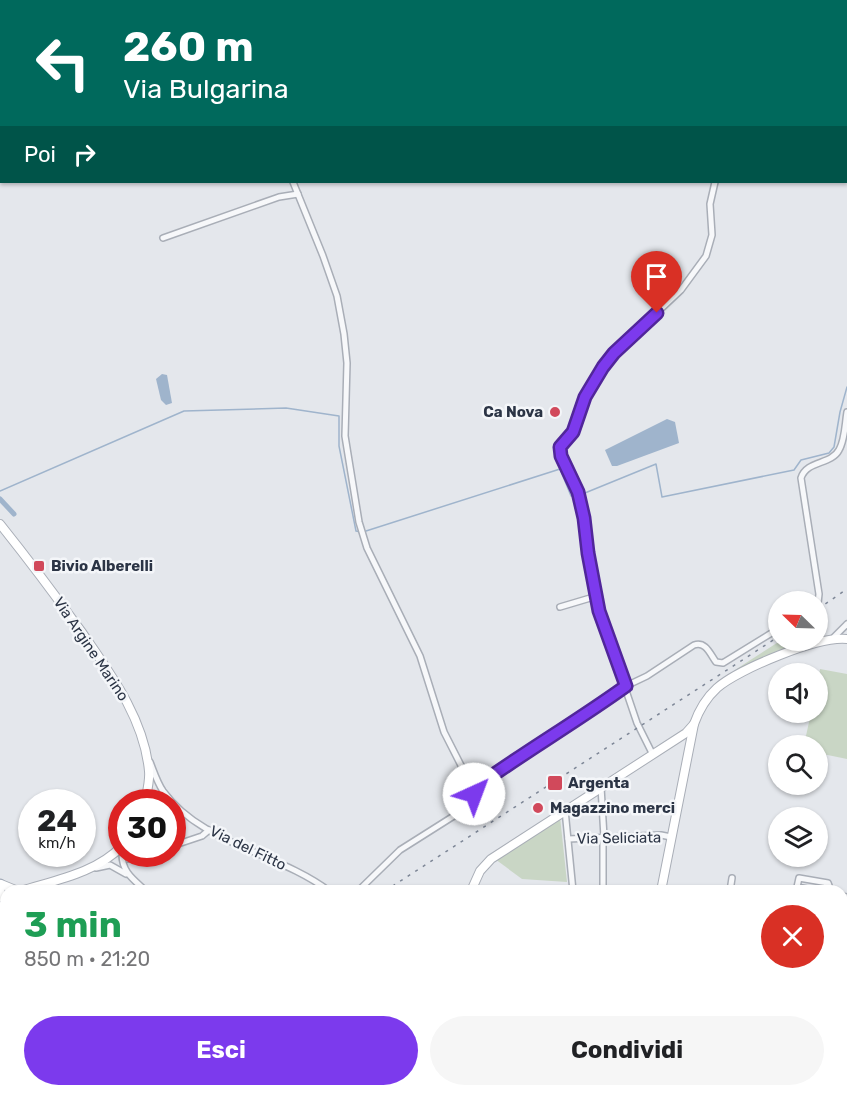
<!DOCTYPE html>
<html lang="it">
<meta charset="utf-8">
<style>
body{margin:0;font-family:Rubik,sans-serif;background:#f6f6f6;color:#202124;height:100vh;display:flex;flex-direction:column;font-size:22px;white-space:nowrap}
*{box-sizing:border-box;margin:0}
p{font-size:20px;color:#757577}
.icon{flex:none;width:33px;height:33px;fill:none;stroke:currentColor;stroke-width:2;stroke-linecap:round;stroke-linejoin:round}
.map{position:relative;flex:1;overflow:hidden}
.panel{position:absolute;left:0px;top:885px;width:848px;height:212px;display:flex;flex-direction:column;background:#fff;border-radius:18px 18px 0 0;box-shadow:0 2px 4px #0004}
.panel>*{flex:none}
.hud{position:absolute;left:0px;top:0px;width:848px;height:183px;box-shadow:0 2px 4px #0004;background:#00695c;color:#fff;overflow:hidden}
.needle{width:39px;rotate:293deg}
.tools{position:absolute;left:768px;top:591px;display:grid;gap:12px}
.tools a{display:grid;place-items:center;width:60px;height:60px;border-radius:50%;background:#fff;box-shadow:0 2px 4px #0004;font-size:30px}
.speed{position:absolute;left:18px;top:789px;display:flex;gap:12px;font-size:30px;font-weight:700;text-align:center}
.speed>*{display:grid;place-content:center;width:78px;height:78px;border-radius:50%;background:#fff;box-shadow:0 2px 4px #0004;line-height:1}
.speed small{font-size:15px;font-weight:400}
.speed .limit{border:9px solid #d22;background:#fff;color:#111}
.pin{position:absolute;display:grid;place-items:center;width:51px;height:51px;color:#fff;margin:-62px -26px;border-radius:50% 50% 50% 0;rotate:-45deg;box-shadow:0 0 6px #0007}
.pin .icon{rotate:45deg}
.me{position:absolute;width:66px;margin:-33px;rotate:43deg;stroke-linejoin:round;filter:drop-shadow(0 0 4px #0008)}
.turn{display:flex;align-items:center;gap:21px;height:126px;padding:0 24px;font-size:27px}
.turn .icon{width:78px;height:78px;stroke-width:2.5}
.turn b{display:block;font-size:42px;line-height:51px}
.then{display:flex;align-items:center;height:57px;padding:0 24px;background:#0003;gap:12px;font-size:22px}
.round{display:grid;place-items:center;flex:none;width:63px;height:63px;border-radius:32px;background:#f6f6f6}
.summary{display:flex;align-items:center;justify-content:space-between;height:102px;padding:0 24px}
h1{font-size:36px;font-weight:700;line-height:45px;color:#1e9e55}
.action{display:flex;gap:12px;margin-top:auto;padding:12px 24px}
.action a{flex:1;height:69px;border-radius:36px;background:#7c3aed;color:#fff;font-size:24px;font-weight:700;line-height:69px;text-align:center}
.action a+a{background:#f6f6f6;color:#202124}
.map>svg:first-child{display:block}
</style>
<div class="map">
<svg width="847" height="1096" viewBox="0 0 847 1096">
<rect width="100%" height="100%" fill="#e4e7ec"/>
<!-- green -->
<g fill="#c9d6c5">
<polygon points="780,641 817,641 735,670"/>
<polygon points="820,669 847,674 847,759 818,753 818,746 804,745 811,713 818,712 818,682"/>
<polygon points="560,817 567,882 522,879 495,859"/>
<polygon points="847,1020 847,1096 729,1096 732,1090 842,1090 842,1021"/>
</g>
<!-- water -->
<g fill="#9fb4cc">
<polygon points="162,374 167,375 172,403 166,405 161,400 156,379"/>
<polygon points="667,419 675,422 679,443 617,466 612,466 605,450"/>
</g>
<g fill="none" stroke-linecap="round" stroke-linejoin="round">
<!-- stream -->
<g stroke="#9fb4cc" stroke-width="1.5">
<polyline points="0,491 184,411 286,408 339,416 339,446 356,531 361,532"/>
<polyline points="580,495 656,464 662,497 794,470 801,460 829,453 834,447 840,412 847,387"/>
<polyline points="366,531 560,469 571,496 575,496"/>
</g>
<!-- canal -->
<polyline stroke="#9fb4cc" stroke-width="5" points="0,499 14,514"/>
<defs>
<g id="street">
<polyline points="735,0 735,2"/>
<polyline points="254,2 254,0"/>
<path d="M293,182L323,256L337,296L344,334L347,363L345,436L359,522L367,548L420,656L444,732L473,789C475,797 475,801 468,807L400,850L358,891"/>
<polyline points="163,238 279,197 298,194"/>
<path d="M818,603L819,594L801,478C807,460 831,465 839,450C845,440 845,424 847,412"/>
<polyline points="560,607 597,596"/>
<polyline points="833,638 847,624"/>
<polyline points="652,753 637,723 599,611 588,553 584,518 578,492 561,456 560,447 573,432 585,397 603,367 630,338 681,290 706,256 712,235 710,204 715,182"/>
<path d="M150,762C154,772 157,782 163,791C201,844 279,853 329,891"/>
<polyline points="601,787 604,837"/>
<path d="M473,789L567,728L626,686L647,676L694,645C706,641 710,654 716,662L723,663L778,629"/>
<polyline points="146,802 159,795 168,798"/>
<polyline points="565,810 573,891"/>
<polyline points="603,837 603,891"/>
<polyline points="568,839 661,835 671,837"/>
<polyline points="172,846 202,836 209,830"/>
<path d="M122,854C122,872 133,879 146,891"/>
<polyline points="128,859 147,854"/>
<polyline points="96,868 110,865 126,874"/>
<polyline points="730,891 732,878"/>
<polyline points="817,891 797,887 799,878 828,883 831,891"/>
<polyline points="842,896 847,897"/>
<polyline points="842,913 847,915"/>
<polyline points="842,931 847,933"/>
<polyline points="842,963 847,938"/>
<polyline points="842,1017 847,1016"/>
<polyline points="0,1075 6,1081"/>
<polyline points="16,1090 22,1096"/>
<polyline points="127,1090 133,1096"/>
<polyline points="196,1090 202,1096"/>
<polyline points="304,1090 310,1096"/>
<polyline points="357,1090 362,1096"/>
<polyline points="381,1090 388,1096"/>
<polyline points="442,1090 450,1096"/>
<polyline points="482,1090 500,1096"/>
<polyline points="602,1090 617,1095"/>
<polyline points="709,1090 715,1094 713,1096"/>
<polyline points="138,1096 143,1090"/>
<polyline points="206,1096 211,1090"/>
<polyline points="262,1096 267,1090"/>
<polyline points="419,1096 422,1090"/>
<polyline points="515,1096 517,1090"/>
<polyline points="567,1096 568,1090"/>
<polyline points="659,1096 663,1090"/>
</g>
<g id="secondary">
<path d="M0,524C28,559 55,595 81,631C110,673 144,718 149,771C150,781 147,792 145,802"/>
<polyline points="1,884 18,891"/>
<path d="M21,891C56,880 96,873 122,846"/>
<polyline points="471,891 480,871 491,859 686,733 694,724"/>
<path d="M661,891L694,724C699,710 706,698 717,688C739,669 818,636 847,639"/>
<polyline points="353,1096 356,1090"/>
<polyline points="616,1096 619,1090"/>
</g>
<polyline id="primary" points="0,884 1,897"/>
</defs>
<!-- street casing -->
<use href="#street" stroke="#a9aeb7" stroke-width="8"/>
<!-- secondary casing -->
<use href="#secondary" stroke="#a9aeb7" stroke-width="10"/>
<!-- primary casing -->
<use href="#primary" stroke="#a3abb8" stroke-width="11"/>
<!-- street -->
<use href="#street" stroke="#f7f8fa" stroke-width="5"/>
<!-- secondary -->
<use href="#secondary" stroke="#fff" stroke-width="8"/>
<!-- primary -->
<use href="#primary" stroke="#fff" stroke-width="8"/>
<!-- rail -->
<g stroke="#7d8696" stroke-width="1.5" stroke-dasharray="3 6" stroke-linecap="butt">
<polyline points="818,609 847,589"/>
<polyline points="385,891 778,637"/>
<polyline points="0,1060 6,1058"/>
</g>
</g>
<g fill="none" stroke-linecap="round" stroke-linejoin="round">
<defs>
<path id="route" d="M474,794L473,789C523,753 576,722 626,686L599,611L588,553L584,518L578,492L561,456L560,447L573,432L585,397L603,367L614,353L657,313"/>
</defs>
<!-- route casing -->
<use href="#route" stroke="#51269a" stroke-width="15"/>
<!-- route -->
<use href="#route" stroke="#7c3aed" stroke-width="10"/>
</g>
<!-- markers -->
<g fill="#d1495b" stroke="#f4f6f9" stroke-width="2">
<circle cx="555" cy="412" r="6"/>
<rect x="33" y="560" width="12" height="12" rx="3"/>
<rect x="547" y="775" width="16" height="16" rx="3"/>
<circle cx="538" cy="808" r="6"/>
</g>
<g text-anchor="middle" stroke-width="5" stroke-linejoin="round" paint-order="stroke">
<!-- poi labels -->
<g font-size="15" font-weight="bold" fill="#2b3445" stroke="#f4f6f9" text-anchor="start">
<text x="543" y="417" text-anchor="end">Ca Nova</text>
<text x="51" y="571">Bivio Alberelli</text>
<text x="568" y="788">Argenta</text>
<text x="550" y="813">Magazzino merci</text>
</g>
<!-- street labels -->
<g font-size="15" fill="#2b3445" stroke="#f4f6f9">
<text transform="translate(91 649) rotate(56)" y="5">Via Argine Marino</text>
<text transform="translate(619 838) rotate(-1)" y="5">Via Seliciata</text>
<text transform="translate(248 848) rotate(26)" y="5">Via del Fitto</text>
</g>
</g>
</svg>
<div class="tools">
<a><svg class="needle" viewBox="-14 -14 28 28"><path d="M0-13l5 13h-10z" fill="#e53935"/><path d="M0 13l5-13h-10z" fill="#757577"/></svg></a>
<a><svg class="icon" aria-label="sound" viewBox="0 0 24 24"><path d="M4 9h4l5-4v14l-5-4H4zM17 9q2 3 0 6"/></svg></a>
<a><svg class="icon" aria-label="search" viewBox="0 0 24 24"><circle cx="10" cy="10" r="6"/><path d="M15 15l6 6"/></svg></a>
<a><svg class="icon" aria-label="layers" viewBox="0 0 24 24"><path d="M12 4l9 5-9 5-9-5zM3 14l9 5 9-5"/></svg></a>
</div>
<div class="speed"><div>24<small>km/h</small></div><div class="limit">30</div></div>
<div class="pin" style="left:657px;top:313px;background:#d93025"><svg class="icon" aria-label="arrive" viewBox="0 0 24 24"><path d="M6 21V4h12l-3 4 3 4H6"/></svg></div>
<svg class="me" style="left:474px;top:794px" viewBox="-20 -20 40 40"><circle r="19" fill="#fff"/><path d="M0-13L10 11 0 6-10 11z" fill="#7c3aed"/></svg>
<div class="hud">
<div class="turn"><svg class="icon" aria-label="left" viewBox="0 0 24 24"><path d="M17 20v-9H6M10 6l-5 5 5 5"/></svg><div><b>260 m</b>Via Bulgarina</div></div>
<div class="then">Poi<svg class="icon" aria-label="right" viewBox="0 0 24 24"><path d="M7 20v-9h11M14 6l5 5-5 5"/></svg></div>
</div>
<section class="panel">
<div class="summary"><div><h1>3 min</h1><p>850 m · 21:20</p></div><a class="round" style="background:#d93025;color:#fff"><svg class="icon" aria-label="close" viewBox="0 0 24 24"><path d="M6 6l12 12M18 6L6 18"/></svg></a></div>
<div class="action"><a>Esci</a><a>Condividi</a></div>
</section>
</div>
